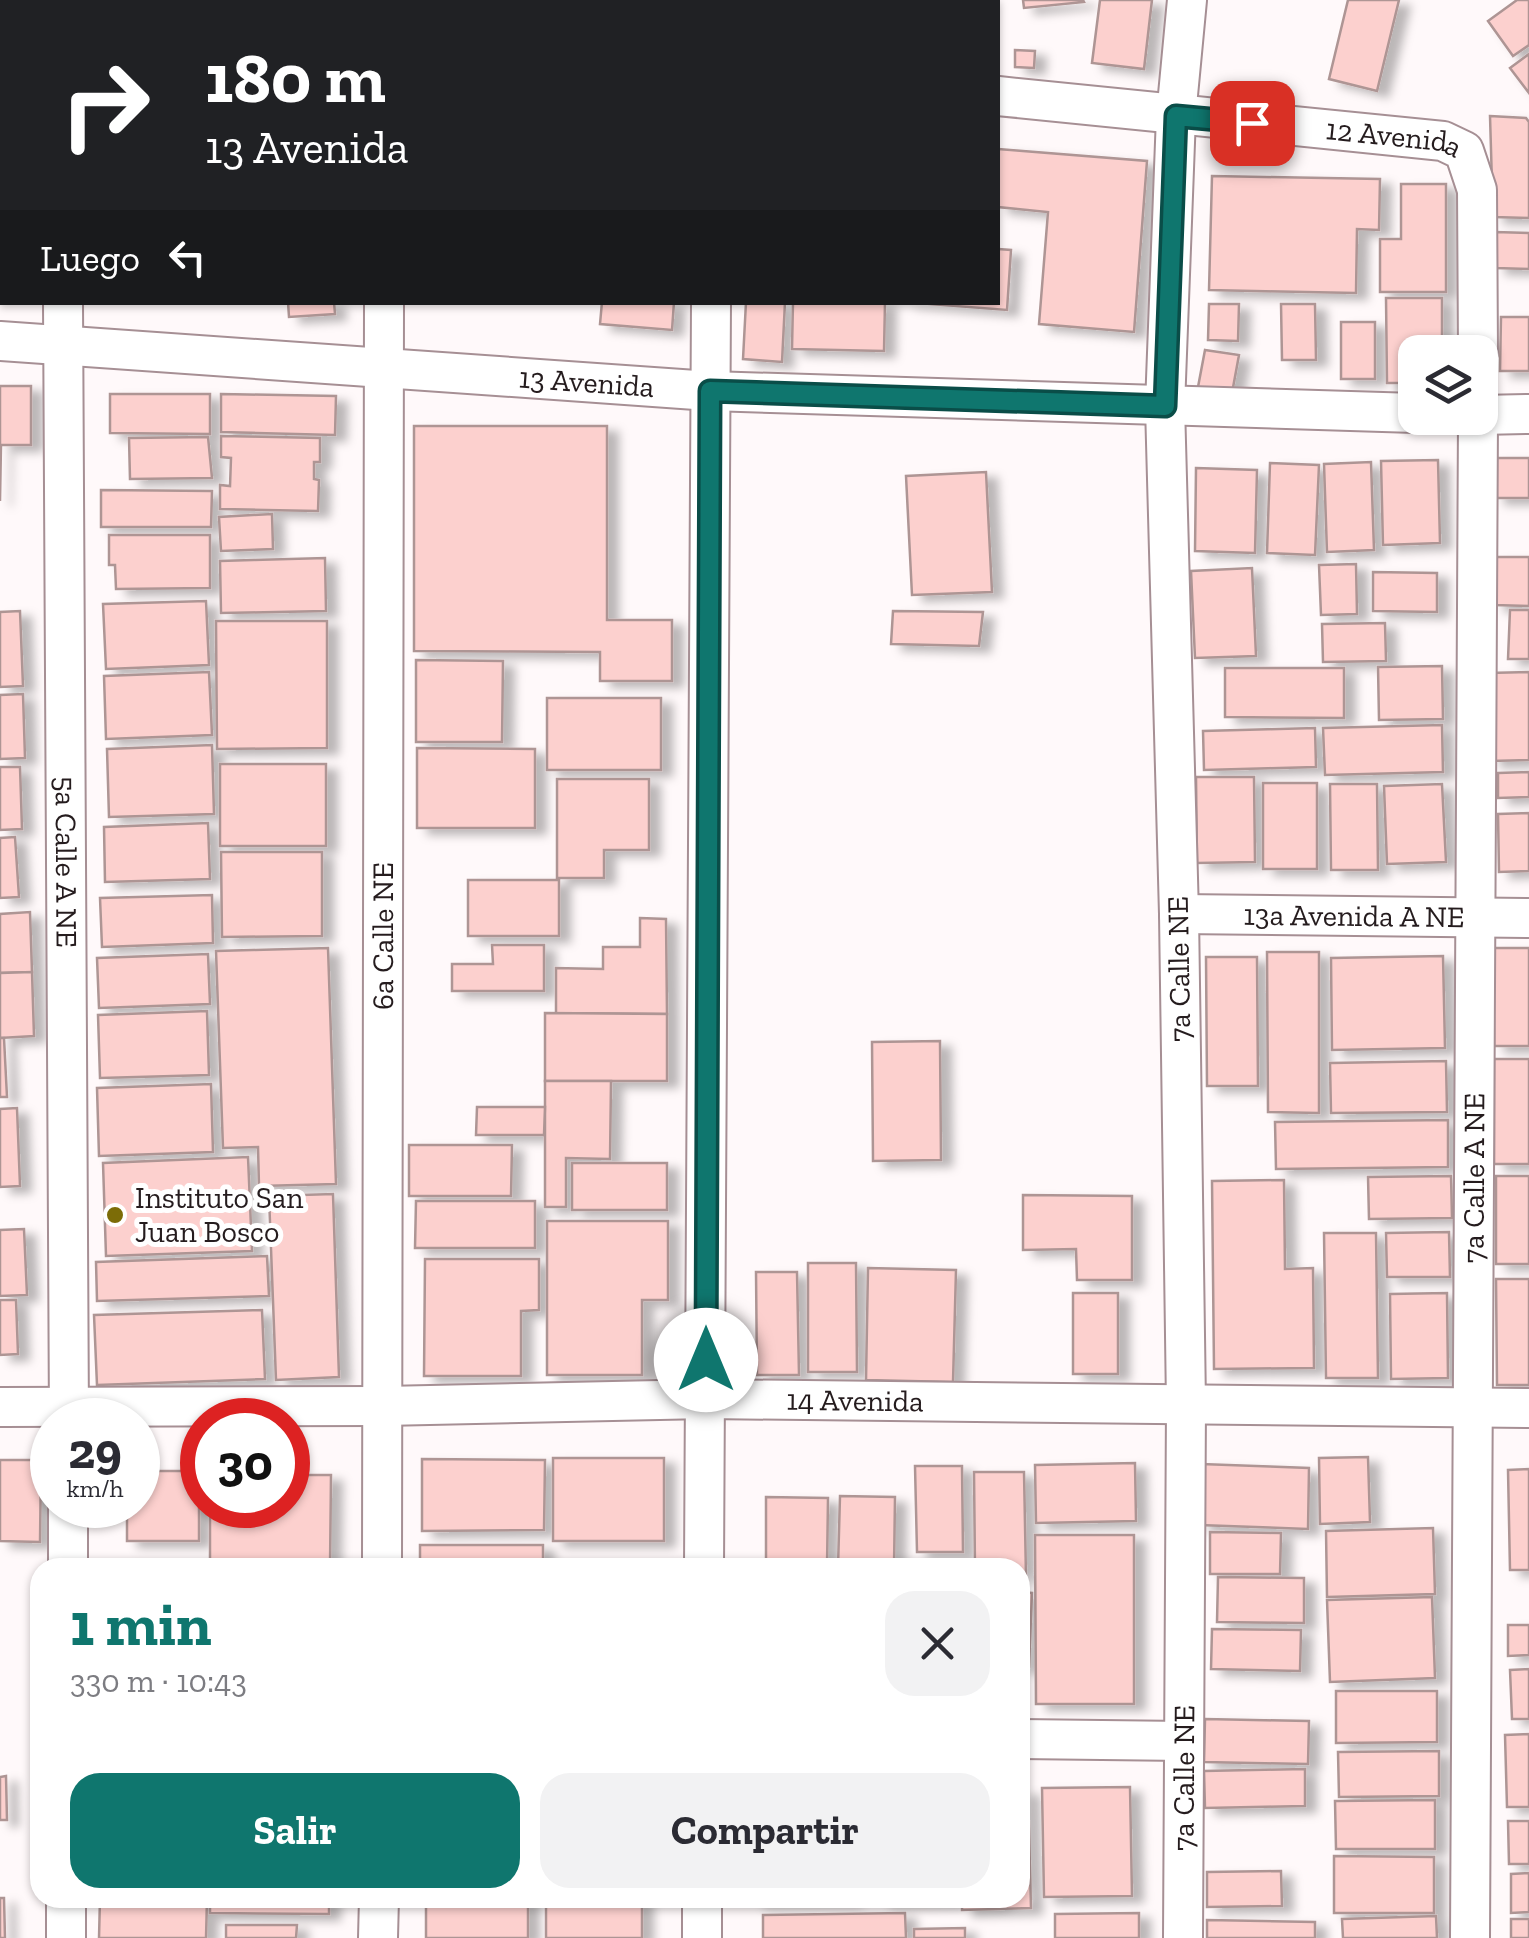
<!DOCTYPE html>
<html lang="es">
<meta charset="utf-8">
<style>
body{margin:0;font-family:"Zilla Slab",serif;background:#f2f2f3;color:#2b2b33;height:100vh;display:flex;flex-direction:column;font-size:38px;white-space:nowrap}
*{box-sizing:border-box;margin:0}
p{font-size:32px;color:#7c7c81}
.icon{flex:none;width:55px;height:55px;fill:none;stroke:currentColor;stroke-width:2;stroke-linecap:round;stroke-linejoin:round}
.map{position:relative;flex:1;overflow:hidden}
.drawer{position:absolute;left:30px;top:1558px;width:1000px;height:350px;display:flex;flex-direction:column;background:#fff;border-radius:30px;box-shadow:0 2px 8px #0004}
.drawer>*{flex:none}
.top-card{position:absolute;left:0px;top:0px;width:1000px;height:305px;box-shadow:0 2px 8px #0004;background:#202124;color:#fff;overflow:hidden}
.buttons{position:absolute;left:1398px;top:335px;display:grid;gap:20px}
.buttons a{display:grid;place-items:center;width:100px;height:100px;border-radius:20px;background:#fff;box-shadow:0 2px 8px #0004;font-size:50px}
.speed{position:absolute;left:30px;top:1398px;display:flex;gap:20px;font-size:50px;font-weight:700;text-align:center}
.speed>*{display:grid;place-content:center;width:130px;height:130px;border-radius:50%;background:#fff;box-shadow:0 2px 8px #0004;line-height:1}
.speed small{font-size:25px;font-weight:400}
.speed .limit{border:15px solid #d22;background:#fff;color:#111}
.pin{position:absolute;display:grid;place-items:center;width:85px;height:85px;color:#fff;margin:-42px;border-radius:20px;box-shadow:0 5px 15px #0006}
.me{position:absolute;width:110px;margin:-55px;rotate:0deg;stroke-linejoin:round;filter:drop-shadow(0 0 8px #0008)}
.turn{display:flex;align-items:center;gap:35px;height:210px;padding:0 40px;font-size:45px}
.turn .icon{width:130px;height:130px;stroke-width:2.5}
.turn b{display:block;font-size:70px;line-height:85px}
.then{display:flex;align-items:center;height:95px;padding:0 40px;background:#0003;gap:20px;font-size:38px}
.round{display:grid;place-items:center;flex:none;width:105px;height:105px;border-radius:30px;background:#f2f2f3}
.headline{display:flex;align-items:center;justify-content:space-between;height:170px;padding:0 40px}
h1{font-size:60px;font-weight:700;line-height:75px;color:#0f766e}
.cta{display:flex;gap:20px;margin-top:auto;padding:20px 40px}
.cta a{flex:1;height:115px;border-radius:30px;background:#0f766e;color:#fff;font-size:40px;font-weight:700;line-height:115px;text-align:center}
.cta a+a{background:#f2f2f3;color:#2b2b33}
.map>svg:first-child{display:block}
</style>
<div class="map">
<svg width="1529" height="1938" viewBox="0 0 1529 1938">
<defs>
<filter id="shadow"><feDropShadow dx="11" dy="6" stdDeviation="5" flood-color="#0004"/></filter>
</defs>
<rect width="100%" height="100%" fill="#fff9fa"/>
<!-- building -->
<g fill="#fcd0ce" stroke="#ae9594" stroke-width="2.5" filter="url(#shadow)">
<rect x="861" y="0" width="39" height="2"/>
<rect x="906" y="0" width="57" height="2"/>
<polygon points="1023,0 1083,0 1084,2 1024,8"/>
<polygon points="1100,0 1152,0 1144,69 1092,63"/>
<polygon points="1348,0 1399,0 1377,91 1329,79"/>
<polygon points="1517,0 1529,0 1529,45 1513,56 1488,21"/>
<rect x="0" y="46" width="2" height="57"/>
<polygon points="1015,50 1035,51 1034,68 1015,67"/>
<polygon points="1529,54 1529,93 1510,68"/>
<polygon points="1490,116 1526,118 1529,122 1529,218 1493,217"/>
<polygon points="998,149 1147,161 1134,332 1039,324 1048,212 998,207"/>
<polygon points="1212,176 1380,179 1379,230 1357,229 1356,293 1209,290"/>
<polygon points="1401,184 1446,184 1446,292 1380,292 1380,239 1401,239"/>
<polygon points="1495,232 1529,233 1529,269 1495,268"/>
<polygon points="998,249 1011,250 1007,310 904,302 998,302"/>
<polygon points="1386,298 1442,298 1442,352 1415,352 1415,383 1387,383"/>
<polygon points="288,302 334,302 335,314 289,317"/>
<polygon points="602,302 674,302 672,330 600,324"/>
<polygon points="746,302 785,302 782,362 743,359"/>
<polygon points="793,302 885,302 884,351 792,349"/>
<polygon points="1209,304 1239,304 1238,341 1208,340"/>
<polygon points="1281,304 1315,304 1316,360 1282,360"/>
<polygon points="1501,317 1529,317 1529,371 1500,371"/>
<rect x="1341" y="322" width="34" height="57"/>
<polygon points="1205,350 1239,355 1232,393 1198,387"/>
<polygon points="0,386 31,386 31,445 1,445 0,501"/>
<polygon points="110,394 210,394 210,434 110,433"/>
<polygon points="221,394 336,396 335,435 221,432"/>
<polygon points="414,426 607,426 607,620 672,620 672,681 600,681 600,652 414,651"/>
<polygon points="221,436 320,438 320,462 314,462 314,479 319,480 318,511 220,509 220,485 230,486 231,458 221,457"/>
<polygon points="208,437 212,478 130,479 129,438"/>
<rect x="1494" y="458" width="35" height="40"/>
<polygon points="1438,460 1440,543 1383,545 1381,461"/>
<polygon points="1371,462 1374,550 1327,552 1324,464"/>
<polygon points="1270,463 1319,465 1315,555 1267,553"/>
<polygon points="1196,468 1257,470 1255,553 1195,551"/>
<polygon points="986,472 992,592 912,595 906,476"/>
<polygon points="101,490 212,491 211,527 101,527"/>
<polygon points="272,514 273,549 221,551 219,517"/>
<polygon points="109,535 210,535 210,588 116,589 115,565 109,565"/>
<polygon points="1495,557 1529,557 1529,606 1494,605"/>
<polygon points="325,558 326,611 221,613 220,561"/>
<polygon points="1356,564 1357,614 1321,615 1319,565"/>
<polygon points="1252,568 1256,656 1195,658 1191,571"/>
<polygon points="1373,572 1437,573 1437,612 1373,611"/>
<polygon points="206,601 209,665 106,669 103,604"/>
<polygon points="1510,610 1529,610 1529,659 1508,659"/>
<polygon points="20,611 23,686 0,687 0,612"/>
<polygon points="893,611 983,612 979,646 891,644"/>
<polygon points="216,621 327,621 327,748 217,749"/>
<polygon points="1385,623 1386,661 1323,662 1322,624"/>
<polygon points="416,660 503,661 502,742 416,742"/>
<polygon points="1442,666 1443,719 1379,720 1378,667"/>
<polygon points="1225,668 1344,668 1344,718 1225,717"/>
<polygon points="209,672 212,735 106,739 104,676"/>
<polygon points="1529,672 1529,760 1490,761 1488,673"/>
<polygon points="23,694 25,758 0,759 0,695"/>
<rect x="547" y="698" width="114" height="72"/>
<polygon points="1442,725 1443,772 1325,775 1323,728"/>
<polygon points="1315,728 1316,767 1204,770 1203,731"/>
<polygon points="212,745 214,814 109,817 107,749"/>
<polygon points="417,748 535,749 535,828 417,828"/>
<rect x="220" y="764" width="106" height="82"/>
<polygon points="0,767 20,767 22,829 0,830"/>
<polygon points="1529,772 1529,797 1498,798 1498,773"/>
<polygon points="1196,777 1254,777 1255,862 1197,863"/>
<polygon points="557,779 649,779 649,850 604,850 604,878 557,878"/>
<rect x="1263" y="783" width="54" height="86"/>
<polygon points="1330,784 1377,784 1378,870 1331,870"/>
<polygon points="1442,784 1446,862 1387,864 1384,786"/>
<polygon points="1529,813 1529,871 1499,872 1498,814"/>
<polygon points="208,823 210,879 105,882 104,827"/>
<polygon points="15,837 19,897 0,898 0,838"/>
<polygon points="221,852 322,852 322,936 222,937"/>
<rect x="468" y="880" width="91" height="56"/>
<polygon points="212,895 213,943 102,947 100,898"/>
<polygon points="30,912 32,972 0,973 0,914"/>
<polygon points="640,918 666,919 667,1014 556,1013 556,968 603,969 603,947 640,947"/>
<polygon points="492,945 544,945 544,991 452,991 452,964 493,964"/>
<polygon points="328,948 336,1184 259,1186 258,1147 223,1148 216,951"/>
<polygon points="1493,948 1529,948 1529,1046 1494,1046"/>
<polygon points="1267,952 1319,952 1319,1113 1268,1112"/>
<polygon points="208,954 210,1004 99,1008 97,958"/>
<polygon points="1443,956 1445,1048 1332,1050 1331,958"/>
<polygon points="1206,957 1257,957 1258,1086 1207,1086"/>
<polygon points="32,972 34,1036 0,1038 0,973"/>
<polygon points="207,1011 209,1075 100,1078 98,1015"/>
<polygon points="545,1013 667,1014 667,1081 545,1081"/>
<polygon points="0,1038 4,1038 7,1097 0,1097"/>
<polygon points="940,1041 941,1160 873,1161 872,1042"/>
<rect x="1494" y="1059" width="35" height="105"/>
<polygon points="1446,1061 1447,1112 1331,1113 1330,1063"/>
<polygon points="545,1081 611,1081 610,1159 566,1158 566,1207 545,1207"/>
<polygon points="211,1084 213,1152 99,1156 97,1088"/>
<polygon points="477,1107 545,1107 544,1135 476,1135"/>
<polygon points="17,1108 20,1186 0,1187 0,1109"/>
<polygon points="1448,1120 1448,1167 1276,1169 1275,1122"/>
<polygon points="409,1145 512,1145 511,1196 409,1196"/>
<polygon points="248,1157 252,1251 106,1256 103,1163"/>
<rect x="572" y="1163" width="95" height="47"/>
<polygon points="1451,1176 1452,1218 1369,1219 1368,1177"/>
<rect x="1496" y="1176" width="33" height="88"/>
<polygon points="1284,1180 1285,1269 1313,1268 1314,1368 1214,1369 1212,1181"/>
<polygon points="333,1194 339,1377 276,1380 269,1196"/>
<polygon points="1023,1195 1132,1196 1132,1280 1077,1280 1076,1249 1023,1250"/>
<polygon points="416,1201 535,1201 535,1248 415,1248"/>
<polygon points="547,1221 668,1221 668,1300 642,1300 642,1375 547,1375"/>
<polygon points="24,1229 27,1295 0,1296 0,1230"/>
<polygon points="1449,1232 1450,1277 1387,1277 1386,1233"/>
<polygon points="1324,1233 1376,1233 1378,1378 1326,1378"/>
<polygon points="267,1256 269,1296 97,1301 96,1262"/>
<polygon points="425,1259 539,1259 539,1310 521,1311 521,1376 424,1376"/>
<polygon points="808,1263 856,1263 857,1372 808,1372"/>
<polygon points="868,1268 956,1270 953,1382 866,1380"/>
<polygon points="756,1272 797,1272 799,1375 757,1375"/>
<polygon points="1496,1279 1529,1279 1529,1385 1497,1385"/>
<rect x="1073" y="1293" width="45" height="81"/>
<polygon points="1447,1293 1448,1378 1391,1379 1390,1294"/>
<polygon points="0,1300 16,1300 18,1354 0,1355"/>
<polygon points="262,1310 265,1379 97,1385 94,1315"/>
<polygon points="1368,1457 1370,1522 1320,1524 1319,1458"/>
<rect x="553" y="1458" width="111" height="83"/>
<polygon points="422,1459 545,1460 544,1530 422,1531"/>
<polygon points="0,1460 41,1460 40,1542 0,1541"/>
<polygon points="1135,1463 1136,1521 1036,1523 1035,1465"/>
<polygon points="1201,1464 1309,1468 1308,1529 1199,1525"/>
<polygon points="915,1466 962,1466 963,1552 917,1552"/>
<polygon points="1529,1469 1529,1570 1510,1570 1508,1470"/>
<polygon points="138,1471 199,1471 199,1541 127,1541 127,1505 138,1505"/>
<polygon points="974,1472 1024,1472 1026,1577 1020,1577 1020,1568 975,1568"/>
<polygon points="288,1475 331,1475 330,1568 210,1568 210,1505 288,1505"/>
<polygon points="840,1496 895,1497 894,1568 838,1568"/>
<polygon points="766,1497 828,1498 827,1568 766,1568"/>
<polygon points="1433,1528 1435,1594 1327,1597 1326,1531"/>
<polygon points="1210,1532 1281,1533 1280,1574 1210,1574"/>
<polygon points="1035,1535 1134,1535 1134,1704 1036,1704"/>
<rect x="420" y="1545" width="123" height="23"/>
<polygon points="1218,1577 1304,1578 1304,1623 1217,1622"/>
<polygon points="1020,1592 1032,1593 1029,1667 1020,1667"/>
<polygon points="1432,1597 1435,1678 1330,1682 1327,1600"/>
<polygon points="1508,1625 1529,1625 1529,1655 1508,1656"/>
<polygon points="1212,1629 1301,1630 1300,1671 1211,1669"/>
<polygon points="1529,1669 1529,1719 1512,1719 1510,1670"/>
<polygon points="1336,1691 1437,1691 1437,1742 1336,1743"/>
<polygon points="1205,1719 1309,1721 1308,1764 1204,1762"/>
<polygon points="1529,1734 1529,1807 1507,1807 1505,1735"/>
<polygon points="1439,1751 1439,1796 1339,1797 1338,1752"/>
<polygon points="1305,1769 1305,1806 1205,1808 1204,1771"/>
<polygon points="6,1776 7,1820 0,1820 0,1777"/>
<polygon points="1130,1787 1132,1896 1044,1897 1042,1788"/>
<polygon points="1020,1790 1028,1790 1031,1908 962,1910 962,1898 1020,1898"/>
<polygon points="1435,1800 1435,1849 1336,1849 1335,1801"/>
<polygon points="1508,1821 1529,1821 1529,1864 1509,1864"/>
<polygon points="1334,1856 1434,1857 1434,1913 1334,1913"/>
<polygon points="1281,1871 1282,1906 1207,1907 1207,1872"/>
<polygon points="1529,1873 1529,1912 1511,1913 1511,1874"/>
<polygon points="0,1898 4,1898 5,1938 0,1938"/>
<polygon points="100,1898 207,1898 206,1938 99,1938"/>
<polygon points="210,1898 329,1898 329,1914 210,1913"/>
<rect x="426" y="1898" width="102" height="40"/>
<rect x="546" y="1898" width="96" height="40"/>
<polygon points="754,1898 851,1898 851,1900 754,1901"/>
<polygon points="880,1898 953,1898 953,1900 880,1901"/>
<polygon points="905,1913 906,1938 763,1938 763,1915"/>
<polygon points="1139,1913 1139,1938 1055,1938 1055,1914"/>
<polygon points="1436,1916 1437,1938 1343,1938 1342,1919"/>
<rect x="1511" y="1919" width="18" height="19"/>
<polygon points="1207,1920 1315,1922 1315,1938 1207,1938"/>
<polygon points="226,1925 297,1925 296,1938 226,1938"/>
<polygon points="965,1928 965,1938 914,1938 914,1929"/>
</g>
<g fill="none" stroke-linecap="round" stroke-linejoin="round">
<defs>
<g id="minor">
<polyline points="63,0 84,2"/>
<polyline points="391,2 391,0"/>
<polyline points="713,2 713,0"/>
<path id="s1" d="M998,96L1443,141L1464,151L1477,190L1478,352"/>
<path id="s2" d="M63,302L69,1420"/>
<path id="s3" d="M0,341L710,391L1415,413"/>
<polyline points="1480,415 1529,414"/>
<path id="s4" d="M1179,914L1529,918"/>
<path id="s5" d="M0,1407L384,1406L706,1399L1529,1408"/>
<polyline points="68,1568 68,1505"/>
<path id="s6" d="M382,1568L384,302"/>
<polyline points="704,1568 711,302"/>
<polyline points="1020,1739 1184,1741"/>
<polyline points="66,1938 66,1898"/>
<polyline points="378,1938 379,1898"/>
<polyline points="702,1938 702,1898"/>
<path id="s7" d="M1183,1938L1186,1405L1179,914L1165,406L1176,116L1187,0"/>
<path id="s8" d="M1470,1938L1478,418"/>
</g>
</defs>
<!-- minor casing -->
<use href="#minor" stroke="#a68f94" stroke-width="42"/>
<!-- minor -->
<use href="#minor" stroke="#fff" stroke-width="38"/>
</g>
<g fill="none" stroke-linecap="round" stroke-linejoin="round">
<defs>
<polyline id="route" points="706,1360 710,391 1165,406 1176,116 1252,123"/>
</defs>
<!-- route casing -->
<use href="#route" stroke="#0a4d48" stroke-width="25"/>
<!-- route -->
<use href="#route" stroke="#0f766e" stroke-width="18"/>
</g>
<!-- markers -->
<circle fill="#7c6c07" stroke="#fff" stroke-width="4" cx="115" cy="1215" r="10"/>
<g text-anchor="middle" stroke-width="10" stroke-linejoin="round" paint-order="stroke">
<!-- street labels -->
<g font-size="30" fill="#251c1e" stroke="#fff">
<text dy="10" stroke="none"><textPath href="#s1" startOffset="398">12 Avenida</textPath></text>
<text dy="10" stroke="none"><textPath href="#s3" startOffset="588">13 Avenida</textPath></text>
<text dy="10" stroke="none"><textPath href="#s2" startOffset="560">5a Calle A NE</textPath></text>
<text dy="10" stroke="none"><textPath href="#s4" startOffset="175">13a Avenida A NE</textPath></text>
<text dy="10" stroke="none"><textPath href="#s6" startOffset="632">6a Calle NE</textPath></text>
<text transform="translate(1179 969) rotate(-91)" y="10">7a Calle NE</text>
<text dy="10" stroke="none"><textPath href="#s8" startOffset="760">7a Calle A NE</textPath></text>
<text dy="10" stroke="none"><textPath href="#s5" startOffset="855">14 Avenida</textPath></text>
<text dy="10" stroke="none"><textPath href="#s7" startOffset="160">7a Calle NE</textPath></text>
</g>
<!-- poi labels -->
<g font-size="30" fill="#251c1e" stroke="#fff" text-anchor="start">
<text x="135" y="1208">Instituto San<tspan x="135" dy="34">Juan Bosco</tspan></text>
</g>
</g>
</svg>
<div class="buttons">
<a><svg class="icon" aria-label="layers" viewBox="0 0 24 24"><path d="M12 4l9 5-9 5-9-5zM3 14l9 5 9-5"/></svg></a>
</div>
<div class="speed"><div>29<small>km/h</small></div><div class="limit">30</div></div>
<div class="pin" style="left:1252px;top:123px;background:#d93025"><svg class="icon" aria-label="arrive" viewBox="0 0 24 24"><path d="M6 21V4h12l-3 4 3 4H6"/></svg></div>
<svg class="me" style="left:706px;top:1360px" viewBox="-20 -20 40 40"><circle r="19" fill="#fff"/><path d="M0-13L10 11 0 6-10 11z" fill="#0f766e"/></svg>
<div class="top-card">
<div class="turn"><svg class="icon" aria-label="right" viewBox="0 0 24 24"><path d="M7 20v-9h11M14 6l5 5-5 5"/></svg><div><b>180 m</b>13 Avenida</div></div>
<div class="then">Luego<svg class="icon" aria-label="left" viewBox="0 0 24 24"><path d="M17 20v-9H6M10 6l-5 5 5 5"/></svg></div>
</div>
<section class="drawer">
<div class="headline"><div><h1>1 min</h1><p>330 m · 10:43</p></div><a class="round"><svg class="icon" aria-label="close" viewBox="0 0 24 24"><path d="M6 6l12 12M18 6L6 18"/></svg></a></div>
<div class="cta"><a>Salir</a><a>Compartir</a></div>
</section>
</div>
